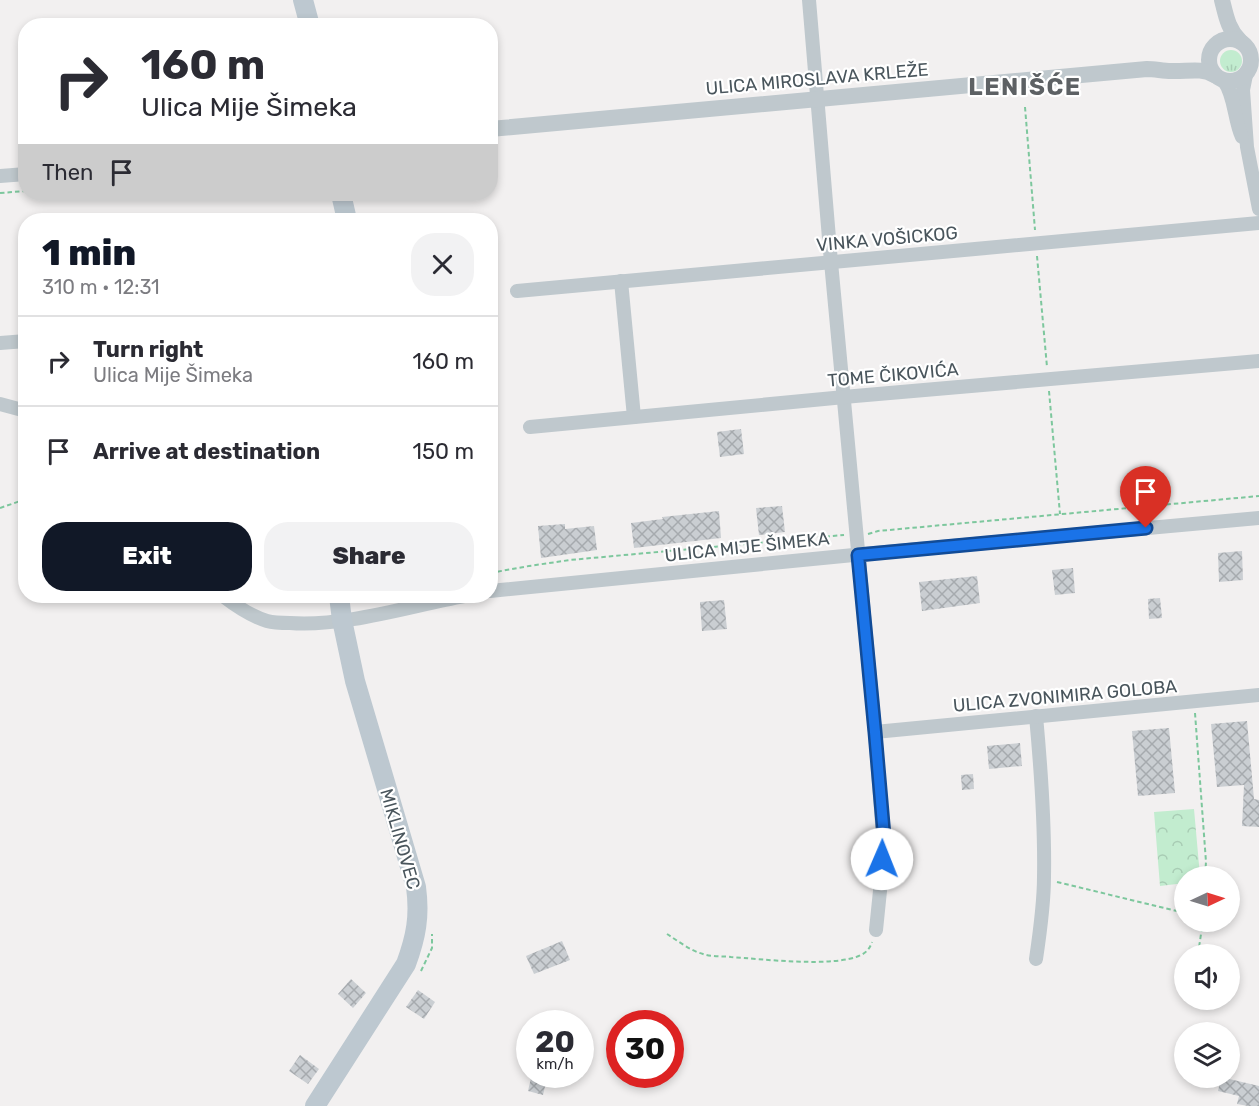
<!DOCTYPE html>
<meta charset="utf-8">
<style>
body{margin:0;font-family:Rubik,sans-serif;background:#f2f2f3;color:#2b2b33;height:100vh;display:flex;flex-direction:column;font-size:22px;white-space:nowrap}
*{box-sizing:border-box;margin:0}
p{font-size:20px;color:#7c7c81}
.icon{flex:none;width:33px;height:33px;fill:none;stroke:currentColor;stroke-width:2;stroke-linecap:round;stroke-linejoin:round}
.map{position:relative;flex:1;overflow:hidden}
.details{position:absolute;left:18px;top:213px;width:480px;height:390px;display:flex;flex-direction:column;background:#fff;border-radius:24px;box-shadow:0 3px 9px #0003}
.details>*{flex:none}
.guide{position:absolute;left:18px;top:18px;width:480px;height:183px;border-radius:24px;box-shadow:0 3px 9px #0003;background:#fff;color:#2b2b33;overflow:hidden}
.needle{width:39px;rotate:86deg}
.buttons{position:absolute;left:1174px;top:866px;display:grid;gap:12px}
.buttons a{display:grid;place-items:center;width:66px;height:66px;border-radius:50%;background:#fff;box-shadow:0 3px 9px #0003;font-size:30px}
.speed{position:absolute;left:516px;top:1010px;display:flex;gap:12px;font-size:30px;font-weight:700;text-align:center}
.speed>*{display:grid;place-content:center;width:78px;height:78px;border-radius:50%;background:#fff;box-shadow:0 3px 9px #0003;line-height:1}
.speed small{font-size:15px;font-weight:400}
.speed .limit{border:9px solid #d22;background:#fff;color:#111}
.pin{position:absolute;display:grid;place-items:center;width:51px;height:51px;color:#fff;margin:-62px -26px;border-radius:50% 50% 50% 0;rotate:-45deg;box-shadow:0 0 6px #0007}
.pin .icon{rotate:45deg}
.me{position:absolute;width:66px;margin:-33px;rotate:1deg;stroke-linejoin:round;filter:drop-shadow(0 0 4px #0008)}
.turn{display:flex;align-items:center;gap:21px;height:126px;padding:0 24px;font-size:27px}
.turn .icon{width:78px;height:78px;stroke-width:2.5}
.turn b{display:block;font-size:42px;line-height:51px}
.then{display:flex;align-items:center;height:57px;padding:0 24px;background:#0003;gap:12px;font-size:22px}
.round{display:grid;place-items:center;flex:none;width:63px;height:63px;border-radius:24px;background:#f2f2f3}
.headline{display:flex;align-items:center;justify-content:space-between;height:102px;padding:0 24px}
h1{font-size:36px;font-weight:800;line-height:45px;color:#111827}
.action{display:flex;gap:12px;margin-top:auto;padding:12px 24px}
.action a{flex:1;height:69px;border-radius:24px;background:#111827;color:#fff;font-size:24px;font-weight:800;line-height:69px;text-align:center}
.action a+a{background:#f2f2f3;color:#2b2b33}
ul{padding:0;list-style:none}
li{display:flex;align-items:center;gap:18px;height:90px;padding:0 24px;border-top:2px solid #e1e1e2}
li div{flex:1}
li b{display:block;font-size:22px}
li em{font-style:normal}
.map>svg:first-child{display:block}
</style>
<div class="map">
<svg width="1259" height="1106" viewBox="0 0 1259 1106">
<defs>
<pattern id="grass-tufts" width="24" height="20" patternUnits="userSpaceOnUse" patternTransform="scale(1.5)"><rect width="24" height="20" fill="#c2eccf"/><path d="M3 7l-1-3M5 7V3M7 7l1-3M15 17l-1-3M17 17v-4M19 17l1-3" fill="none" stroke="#a8ccb4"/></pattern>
<pattern id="forest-crowns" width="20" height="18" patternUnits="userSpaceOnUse" patternTransform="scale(1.5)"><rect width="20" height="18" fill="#c2eccf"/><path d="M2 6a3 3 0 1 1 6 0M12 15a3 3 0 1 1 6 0" fill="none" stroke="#a8ccb4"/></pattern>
<pattern id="building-cross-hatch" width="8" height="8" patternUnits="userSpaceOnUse" patternTransform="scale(1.5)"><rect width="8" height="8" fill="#caced2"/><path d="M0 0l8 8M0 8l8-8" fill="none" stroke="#a6aaae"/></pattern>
</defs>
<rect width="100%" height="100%" fill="#f2f0f0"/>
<!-- grass -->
<circle fill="url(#grass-tufts)" cx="1231" cy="61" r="11"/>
<!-- forest -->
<polygon fill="url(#forest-crowns)" points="1194,809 1200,876 1185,876 1185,883 1160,886 1154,812"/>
<!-- building -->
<g fill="url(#building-cross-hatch)">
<polygon points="741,429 744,454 720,457 717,432"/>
<polygon points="782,506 785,532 759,535 756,508"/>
<polygon points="719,511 721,538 634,548 631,523 663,519 662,517"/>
<polygon points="565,524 565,529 594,526 597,550 541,558 538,526"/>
<polygon points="1242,551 1243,580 1219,582 1218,553"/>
<polygon points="1073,568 1075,593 1055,595 1052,570"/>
<polygon points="977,576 980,603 922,611 919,582"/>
<polygon points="1160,598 1162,618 1149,619 1148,599"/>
<polygon points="724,600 727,629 702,631 700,602"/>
<polygon points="1247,721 1254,799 1259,800 1259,827 1242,826 1244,785 1217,787 1211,724"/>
<polygon points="1169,728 1175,793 1138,796 1132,731"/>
<polygon points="1020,743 1022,766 989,769 987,746"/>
<polygon points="973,774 974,789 962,790 961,775"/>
<polygon points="562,941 570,960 534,974 526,956"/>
<polygon points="351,979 366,993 353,1008 338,994"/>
<polygon points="418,990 435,1002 424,1019 406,1007"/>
<polygon points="300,1055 319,1069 308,1084 289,1071"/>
<polygon points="537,1074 548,1074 543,1095 528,1091 531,1078 536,1079"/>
<polygon points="1221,1077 1259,1086 1259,1106 1248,1106 1237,1104 1239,1096 1218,1091"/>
</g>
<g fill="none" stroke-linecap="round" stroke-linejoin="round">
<!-- path -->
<g stroke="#7dc79d" stroke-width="2" stroke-dasharray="4.5 3" stroke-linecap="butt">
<polyline points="1025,107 1035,230"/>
<polyline points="0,193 26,191"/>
<polyline points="1037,256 1047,367"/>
<polyline points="1049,391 1060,514"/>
<polyline points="0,508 26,499"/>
<polyline points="868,534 878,531 1259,496"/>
<polyline points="490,573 529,566 570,560 844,535"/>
<polyline points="1195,713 1206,862 1205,876"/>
<polyline points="1057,882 1185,913"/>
<path d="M667,934C678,941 691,951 703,954C712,957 723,956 731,957C761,959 835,968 861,955C867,952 870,948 872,942"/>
<polyline points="1198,954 1203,921"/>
<polyline points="421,971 432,948 432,934"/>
</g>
<!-- minor -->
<g stroke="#bfc8cd" stroke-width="14">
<polyline points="809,0 831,262 875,732 883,836 881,881 876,930"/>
<polyline points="1246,75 1243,90 1247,147 1259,209"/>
<path d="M1224,81C1235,96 1234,120 1242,137"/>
<polyline points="0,176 26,174"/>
<polyline points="621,281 634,417"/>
<polyline points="517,291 1259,223"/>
<polyline points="0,343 26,341"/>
<polyline points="0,404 26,411"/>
<polyline points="530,427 855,396 1259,361"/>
<polyline points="490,591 874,553 1259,518"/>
<path d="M223,596C236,606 250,616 267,621C274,623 282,623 290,623C345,627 410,606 464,596"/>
<path d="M1036,716C1041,770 1045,823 1044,877C1044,904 1040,932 1036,959"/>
<polyline points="875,732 1259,695"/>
</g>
<!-- tertiary -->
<g stroke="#bfc8cd" stroke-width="16">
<path d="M1222,0C1226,16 1228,29 1240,41"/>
<circle cx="1230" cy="60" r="21"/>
<path d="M490,129L1147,69C1155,69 1163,71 1171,71C1186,72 1201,67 1214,75"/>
</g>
<!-- secondary -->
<g stroke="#bdc8d0" stroke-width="20">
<polyline points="303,0 310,26"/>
<polyline points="341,194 347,220"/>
<path d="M315,1106L406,964C416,937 420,916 416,887L355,681L342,620L339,596"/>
</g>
</g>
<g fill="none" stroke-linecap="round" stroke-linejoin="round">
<defs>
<polyline id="route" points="882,859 884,836 875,732 858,555 1146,528"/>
</defs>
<!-- route casing -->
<use href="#route" stroke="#114b97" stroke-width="15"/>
<!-- route -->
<use href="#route" stroke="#1a73e8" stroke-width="10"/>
</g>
<g text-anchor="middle" stroke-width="4.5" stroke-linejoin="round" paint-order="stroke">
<!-- street labels -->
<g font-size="18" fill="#49555c" stroke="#fff">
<text transform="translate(817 79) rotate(-5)" y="6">ULICA MIROSLAVA KRLEŽE</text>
<text transform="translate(887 239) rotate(-5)" y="6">VINKA VOŠICKOG</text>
<text transform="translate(893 375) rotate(-5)" y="6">TOME ČIKOVIĆA</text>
<text transform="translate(747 547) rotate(-6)" y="6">ULICA MIJE ŠIMEKA</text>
<text transform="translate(1065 696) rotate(-5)" y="6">ULICA ZVONIMIRA GOLOBA</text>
<text transform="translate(400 839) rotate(74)" y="6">MIKLINOVEC</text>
</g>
<!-- district labels -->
<g font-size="24" font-weight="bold" letter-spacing="1.5" fill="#5d6164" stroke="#fff">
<text x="1025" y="95">LENIŠĆE</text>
</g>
</g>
</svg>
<div class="buttons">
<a><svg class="needle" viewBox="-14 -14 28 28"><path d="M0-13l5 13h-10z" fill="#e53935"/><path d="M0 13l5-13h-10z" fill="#7c7c81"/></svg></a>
<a><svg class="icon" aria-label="sound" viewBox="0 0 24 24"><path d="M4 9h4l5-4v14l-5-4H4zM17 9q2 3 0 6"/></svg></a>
<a><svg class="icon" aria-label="layers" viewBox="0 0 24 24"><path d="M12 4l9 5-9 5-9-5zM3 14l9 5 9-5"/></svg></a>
</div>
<div class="speed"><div>20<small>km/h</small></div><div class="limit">30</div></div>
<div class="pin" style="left:1146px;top:528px;background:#d93025"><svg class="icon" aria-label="arrive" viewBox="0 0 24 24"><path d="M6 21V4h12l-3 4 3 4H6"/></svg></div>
<svg class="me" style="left:882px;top:859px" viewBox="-20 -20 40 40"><circle r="19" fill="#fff"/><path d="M0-13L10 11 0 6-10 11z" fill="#1a73e8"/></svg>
<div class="guide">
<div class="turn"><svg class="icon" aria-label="right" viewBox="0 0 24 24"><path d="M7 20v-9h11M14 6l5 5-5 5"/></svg><div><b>160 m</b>Ulica Mije Šimeka</div></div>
<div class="then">Then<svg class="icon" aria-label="arrive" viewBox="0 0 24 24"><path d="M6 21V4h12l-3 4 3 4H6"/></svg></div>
</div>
<section class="details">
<div class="headline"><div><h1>1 min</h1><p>310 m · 12:31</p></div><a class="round"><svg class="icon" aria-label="close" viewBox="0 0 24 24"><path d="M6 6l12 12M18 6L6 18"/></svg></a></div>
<ul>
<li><svg class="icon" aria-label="right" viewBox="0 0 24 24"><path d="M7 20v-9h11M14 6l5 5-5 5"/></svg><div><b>Turn right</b><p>Ulica Mije Šimeka</p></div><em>160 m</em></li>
<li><svg class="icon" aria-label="arrive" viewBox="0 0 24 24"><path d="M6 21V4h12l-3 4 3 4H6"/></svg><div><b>Arrive at destination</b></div><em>150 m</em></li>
</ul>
<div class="action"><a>Exit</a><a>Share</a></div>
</section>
</div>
